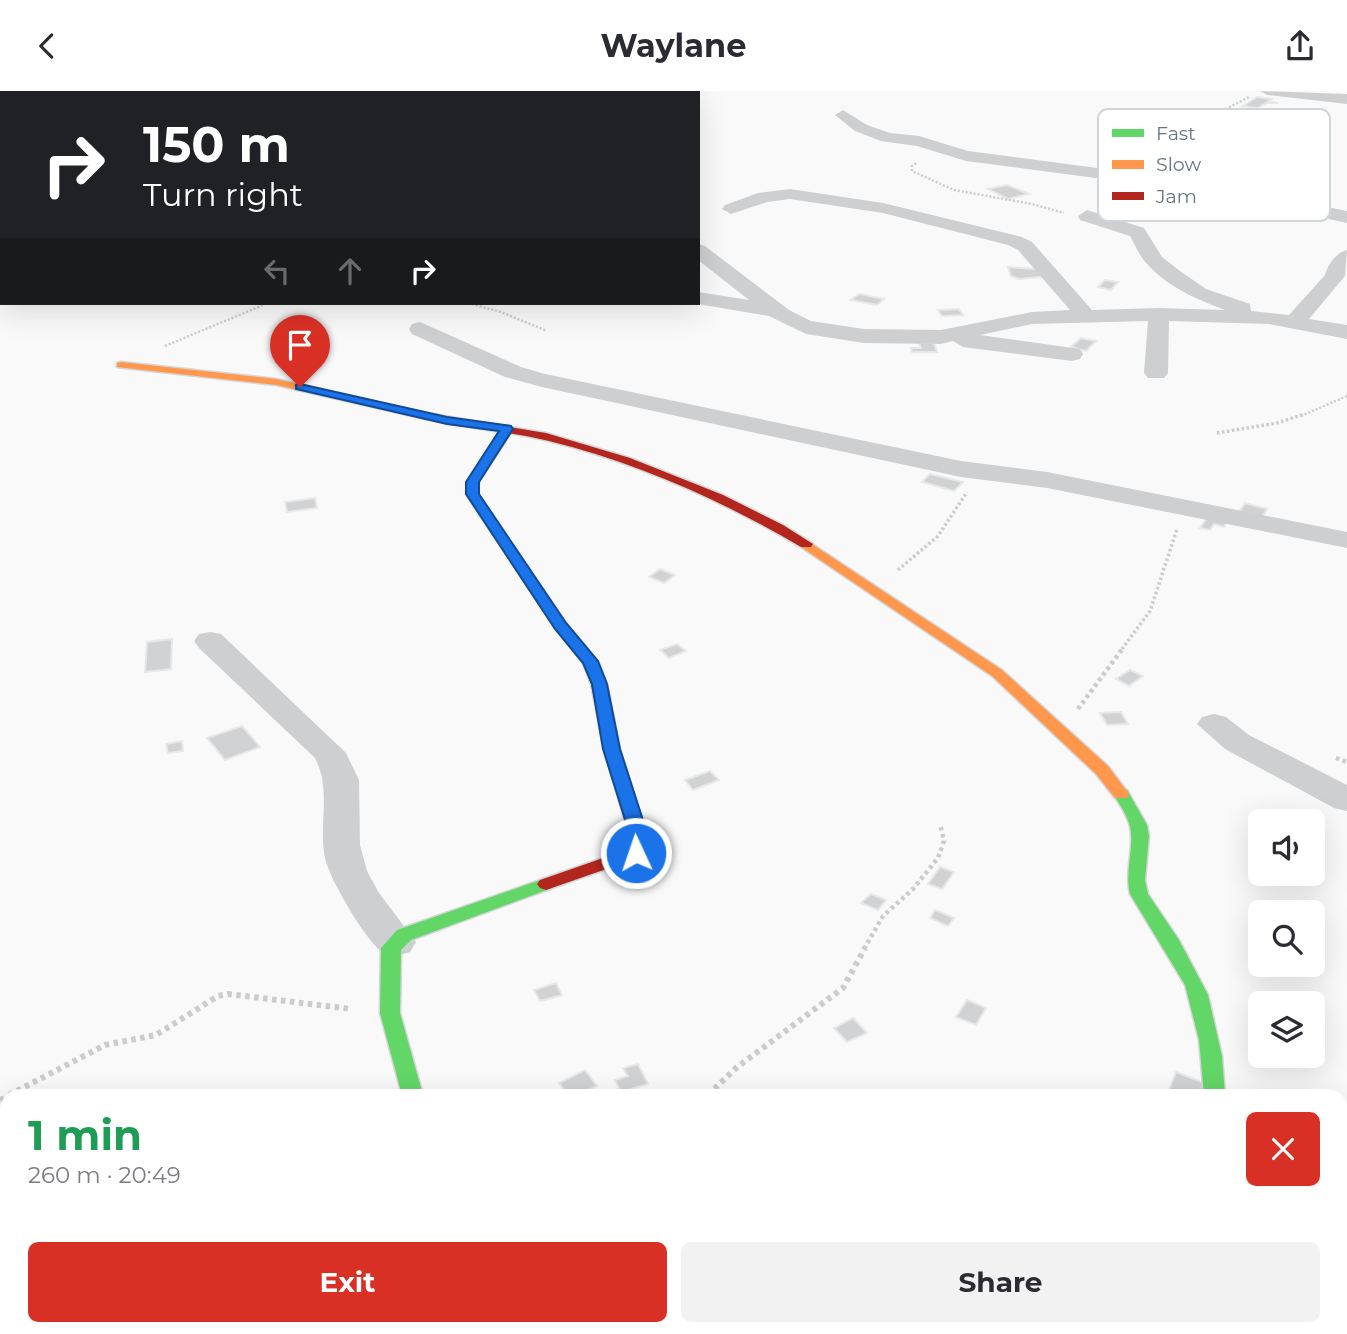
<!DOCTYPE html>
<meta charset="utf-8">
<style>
body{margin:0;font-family:Montserrat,sans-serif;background:#f2f2f3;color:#2b2b33;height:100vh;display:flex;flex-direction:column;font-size:26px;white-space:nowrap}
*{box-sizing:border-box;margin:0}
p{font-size:23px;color:#7c7c81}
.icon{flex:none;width:38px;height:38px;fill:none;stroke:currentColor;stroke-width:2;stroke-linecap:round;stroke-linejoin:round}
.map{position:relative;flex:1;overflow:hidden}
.details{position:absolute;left:0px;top:998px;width:1348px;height:247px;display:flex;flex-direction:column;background:#fff;border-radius:21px 21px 0 0;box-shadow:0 7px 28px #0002}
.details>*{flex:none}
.guide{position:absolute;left:0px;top:0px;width:700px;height:214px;box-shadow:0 7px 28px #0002;background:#202124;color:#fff;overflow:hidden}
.fabs{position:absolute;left:1248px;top:718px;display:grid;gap:14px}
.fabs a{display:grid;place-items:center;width:77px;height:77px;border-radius:10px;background:#fff;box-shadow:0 7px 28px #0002;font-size:35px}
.pin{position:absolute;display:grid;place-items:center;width:60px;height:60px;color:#fff;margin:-72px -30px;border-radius:50% 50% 50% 0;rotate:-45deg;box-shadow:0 0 7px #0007}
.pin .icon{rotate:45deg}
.me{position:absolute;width:77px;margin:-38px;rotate:357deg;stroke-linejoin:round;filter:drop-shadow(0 0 5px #0008)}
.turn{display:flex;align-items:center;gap:24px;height:147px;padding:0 28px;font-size:32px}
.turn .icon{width:91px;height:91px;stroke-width:2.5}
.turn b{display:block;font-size:49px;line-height:60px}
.lanes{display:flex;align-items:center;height:66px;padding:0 28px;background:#0003;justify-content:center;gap:35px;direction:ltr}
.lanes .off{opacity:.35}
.round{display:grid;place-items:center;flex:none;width:74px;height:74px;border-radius:10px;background:#f2f2f3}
.head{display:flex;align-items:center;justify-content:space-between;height:119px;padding:0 28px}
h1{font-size:42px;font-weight:700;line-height:52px;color:#1e9e55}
.action{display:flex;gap:14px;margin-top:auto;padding:14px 28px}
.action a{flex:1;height:80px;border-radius:10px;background:#d93025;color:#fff;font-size:28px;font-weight:700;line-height:80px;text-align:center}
.action a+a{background:#f2f2f3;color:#2b2b33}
header{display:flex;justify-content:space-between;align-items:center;height:91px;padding:0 28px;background:#fff;font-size:32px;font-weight:700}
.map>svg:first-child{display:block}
</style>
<header><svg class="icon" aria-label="back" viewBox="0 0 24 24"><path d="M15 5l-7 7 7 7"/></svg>Waylane<svg class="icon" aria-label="share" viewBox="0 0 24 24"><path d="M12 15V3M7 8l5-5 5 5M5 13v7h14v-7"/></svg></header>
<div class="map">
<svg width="1347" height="1243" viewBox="0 0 1347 1243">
<rect width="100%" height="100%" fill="#f9f9f9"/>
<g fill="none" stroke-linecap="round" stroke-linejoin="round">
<!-- river -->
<g fill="#ced6d9" fill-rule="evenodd">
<polygon points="439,0 473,0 438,2"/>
<polygon points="2,140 2,161 0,162 0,141"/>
</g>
</g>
<!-- building -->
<g fill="#d0d2d3" stroke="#e8e8e8" stroke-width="2">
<polygon points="1257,6 1272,8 1269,10 1278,12 1266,12 1258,17 1243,15"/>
<polygon points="1007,94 1029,103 1008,108 988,98"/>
<polygon points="1008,176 1047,179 1051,185 1019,188 1011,185"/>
<polygon points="1105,189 1118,191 1111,199 1098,196"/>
<polygon points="859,203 884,208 877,214 851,209"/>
<polygon points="959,218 963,224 942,225 938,219"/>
<polygon points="1081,247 1096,250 1086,260 1071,256"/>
<polygon points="919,252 934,252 937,261 912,261 911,257 921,257"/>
<polygon points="930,383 963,391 954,400 922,391"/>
<polygon points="315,407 317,417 287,421 285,411"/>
<polygon points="1245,412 1267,418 1262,426 1239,421"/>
<polygon points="1209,424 1228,428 1224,436 1214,433 1210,439 1200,437"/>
<polygon points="660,478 675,484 664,492 649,486"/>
<polygon points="172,548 171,578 145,581 147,551"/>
<polygon points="677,553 686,560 669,567 660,559"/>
<polygon points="1130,579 1143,585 1129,595 1116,588"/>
<polygon points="1121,621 1128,633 1107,634 1100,622"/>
<polygon points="242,635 260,656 225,669 207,647"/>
<polygon points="182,650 183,660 168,662 166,653"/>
<polygon points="710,680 719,689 693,699 685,689"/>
<polygon points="940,776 954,781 942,798 928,793"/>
<polygon points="871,803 886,809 878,819 861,812"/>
<polygon points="935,819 954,827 948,835 930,827"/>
<polygon points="556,892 562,904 540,910 534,899"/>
<polygon points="967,909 986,917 976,934 956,926"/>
<polygon points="853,927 867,942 847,951 834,937"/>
<polygon points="638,973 648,993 621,1001 615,989 628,985 623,977"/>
<polygon points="585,979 597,995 577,1004 568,1004 559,992"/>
<polygon points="1176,981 1207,993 1203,1004 1168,1002"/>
<polygon points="781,1237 824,1237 827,1243 784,1243"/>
</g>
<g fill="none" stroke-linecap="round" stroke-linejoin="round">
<defs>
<g id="fast">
<path d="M1121,698L1127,699L1147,734L1149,745L1145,789L1148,803L1179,849L1208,904L1222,965L1225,1004H1204L1199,949L1185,894L1130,803C1124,778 1136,754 1129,732C1125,721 1119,712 1113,703Z"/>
<polygon points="546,787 552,789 555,793 552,797 411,849 401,859 400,922 423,1004 402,1004 380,922 381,857 397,839"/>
</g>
<g id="slow">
<polygon points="121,271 276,288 426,322 432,325 426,328 276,294 117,276 117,272"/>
<polygon points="507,334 513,338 479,391 478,403 568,535 566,538 556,538 466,403 467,391 503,336"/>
<polygon points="806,449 1002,579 1108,675 1129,703 1127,707 1115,707 1096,683 992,585 801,456 801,450"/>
</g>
<g id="jam">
<path d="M426,322L546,342L630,367L723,404L783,434L813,453L811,456H801C723,410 638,372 549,350C507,340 464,337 422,327V323Z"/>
<polygon points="561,531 566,532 598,571 607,593 620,658 650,755 638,767 546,799 540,797 537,793 540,789 626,759 632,754 604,658 591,593 583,572 554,535"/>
</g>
</defs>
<!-- fast casing -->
<use href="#fast" stroke="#d5d6d7" stroke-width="3"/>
<!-- slow casing -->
<use href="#slow" stroke="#d5d6d7" stroke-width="3"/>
<!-- jam casing -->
<use href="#jam" stroke="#d5d6d7" stroke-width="3"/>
<!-- path-far3 -->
<g stroke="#cbcccd" stroke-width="2.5" stroke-dasharray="2 2" stroke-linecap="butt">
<polyline points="1222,20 1249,6"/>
<polyline points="0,51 2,54"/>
<polyline points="1140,51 1154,70"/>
<polyline points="916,72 912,75 912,80 954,99 1032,113 1064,122"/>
<polyline points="1225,81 1242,57"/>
<polyline points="468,212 501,221 547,240"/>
<polyline points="165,255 268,212"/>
<polyline points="1301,325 1347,305"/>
</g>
<!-- path-far2 -->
<g stroke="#cbcccd" stroke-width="3.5" stroke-dasharray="2.5 2.5" stroke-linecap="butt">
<polyline points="1217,342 1277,332 1305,323"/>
<polyline points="898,479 938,445 967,401"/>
<polyline points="1122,558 1150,520 1177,438"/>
</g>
<!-- path-far1 -->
<g stroke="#cbcccd" stroke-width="4.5" stroke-dasharray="3.5 3.5" stroke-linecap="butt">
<polyline points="1078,618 1123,557"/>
<polyline points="1336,667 1347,671"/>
<polyline points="864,858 883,825 913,798 938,767 944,750 940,733"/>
</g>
<!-- path -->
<g stroke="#cbcccd" stroke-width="6" stroke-dasharray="4.5 4.5" stroke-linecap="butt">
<polyline points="9,1004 105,954 156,944 218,905 228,903 351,918"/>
<polyline points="708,1004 736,977 843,897 865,857"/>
<polyline points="0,1009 7,1006"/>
<polyline points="653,1243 661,1237"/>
</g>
<!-- street -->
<g fill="#cecfd0" fill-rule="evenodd">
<polygon points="1260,0 1347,3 1347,13 1267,4"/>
<polygon points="843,19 867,34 890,42 919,45 968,60 1210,92 1347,120 1347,132 1210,102 966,70 917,55 881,50 855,40 835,24"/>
<path d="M790,98L883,112L1022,146L1032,151L1092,219L1159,217L1225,219C1198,209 1168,196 1148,174C1140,166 1135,154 1130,145L1080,129L1078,125L1087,119L1144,137L1162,166L1180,180L1206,198L1250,213L1251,220L1289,224L1325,184C1328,173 1336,162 1347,159L1345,185L1309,228L1347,234V248L1269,233L1169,230L1168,282L1164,287H1148L1144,282L1148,230L1032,233L980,244L1080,258L1083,263L1080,268L1072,270L963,256L953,250L941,253L864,252L806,243L769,225L692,212H698V201L749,209L698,169V153L705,155L789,219L811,230L864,238L941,239L1032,221L1070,219L1018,159L1008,154L883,122L790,108L767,111L731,123L722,118L725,114L758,102Z"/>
<polygon points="420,231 521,276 545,283 961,370 1047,381 1347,441 1347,457 1047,397 961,386 542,296 505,286 412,243 409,238 412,233"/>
<path d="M210,541L221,543L346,662L359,689L360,754L367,780L379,802L416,851L410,861C401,864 394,866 384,862C368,854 329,787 325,767C318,733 332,700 315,667L199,557L194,550L199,543Z"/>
<polygon points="1214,623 1226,626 1249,644 1347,694 1347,720 1334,717 1225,658 1197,633 1202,626"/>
<polygon points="467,1237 519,1237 521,1243 469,1243"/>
<polygon points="1238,1237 1291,1237 1294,1243 1241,1243"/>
</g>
<!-- fast -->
<use href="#fast" fill="#63d668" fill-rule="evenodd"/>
<!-- slow -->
<use href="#slow" fill="#ff974d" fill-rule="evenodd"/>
<!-- jam -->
<use href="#jam" fill="#b3261e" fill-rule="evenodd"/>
</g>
<!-- route -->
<polygon fill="#1a73e8" stroke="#114b97" stroke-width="2" points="300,293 447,326 511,335 513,338 479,391 479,403 566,532 598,570 607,593 620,658 650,751 642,766 636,768 627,762 632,751 603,658 592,593 583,572 555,538 466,403 466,391 499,340 447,333 296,298 296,294"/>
<!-- legend -->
<rect x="1098" y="18" width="232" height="112" rx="10" fill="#fff" stroke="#d1d6da" stroke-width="2"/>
<rect x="1112" y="38" width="32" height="8" fill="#63d668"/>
<rect x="1112" y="69" width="32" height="9" fill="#ff974d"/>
<rect x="1112" y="101" width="32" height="8" fill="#b3261e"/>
<g font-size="19" fill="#657683">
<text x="1156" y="49">Fast</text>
<text x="1156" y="80">Slow</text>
<text x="1156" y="112">Jam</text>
</g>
</svg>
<div class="fabs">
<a><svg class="icon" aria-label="sound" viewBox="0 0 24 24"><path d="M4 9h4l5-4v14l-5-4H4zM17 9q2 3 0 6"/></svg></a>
<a><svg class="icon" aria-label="search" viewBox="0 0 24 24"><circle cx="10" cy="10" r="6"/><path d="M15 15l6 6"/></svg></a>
<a><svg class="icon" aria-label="layers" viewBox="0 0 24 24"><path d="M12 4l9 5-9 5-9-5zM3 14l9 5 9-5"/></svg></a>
</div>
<div class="pin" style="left:300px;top:296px;background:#d93025"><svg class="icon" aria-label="arrive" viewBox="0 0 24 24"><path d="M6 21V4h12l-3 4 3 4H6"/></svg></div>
<svg class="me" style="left:636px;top:762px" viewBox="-20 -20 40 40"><circle r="17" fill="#1a73e8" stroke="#fff" stroke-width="3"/><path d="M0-11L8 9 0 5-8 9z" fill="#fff"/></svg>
<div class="guide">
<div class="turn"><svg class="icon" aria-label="right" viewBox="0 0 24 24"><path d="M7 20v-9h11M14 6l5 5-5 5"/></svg><div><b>150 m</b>Turn right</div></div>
<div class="lanes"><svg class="icon off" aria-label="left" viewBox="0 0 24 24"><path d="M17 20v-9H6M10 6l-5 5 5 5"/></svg><svg class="icon off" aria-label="ahead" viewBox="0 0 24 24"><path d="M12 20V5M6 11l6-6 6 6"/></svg><svg class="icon" aria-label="right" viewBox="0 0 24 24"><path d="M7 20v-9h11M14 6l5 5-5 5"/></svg></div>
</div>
<section class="details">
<div class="head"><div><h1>1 min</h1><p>260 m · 20:49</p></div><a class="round" style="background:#d93025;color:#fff"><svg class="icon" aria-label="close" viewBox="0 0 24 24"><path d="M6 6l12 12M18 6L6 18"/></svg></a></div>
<div class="action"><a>Exit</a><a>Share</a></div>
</section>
</div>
